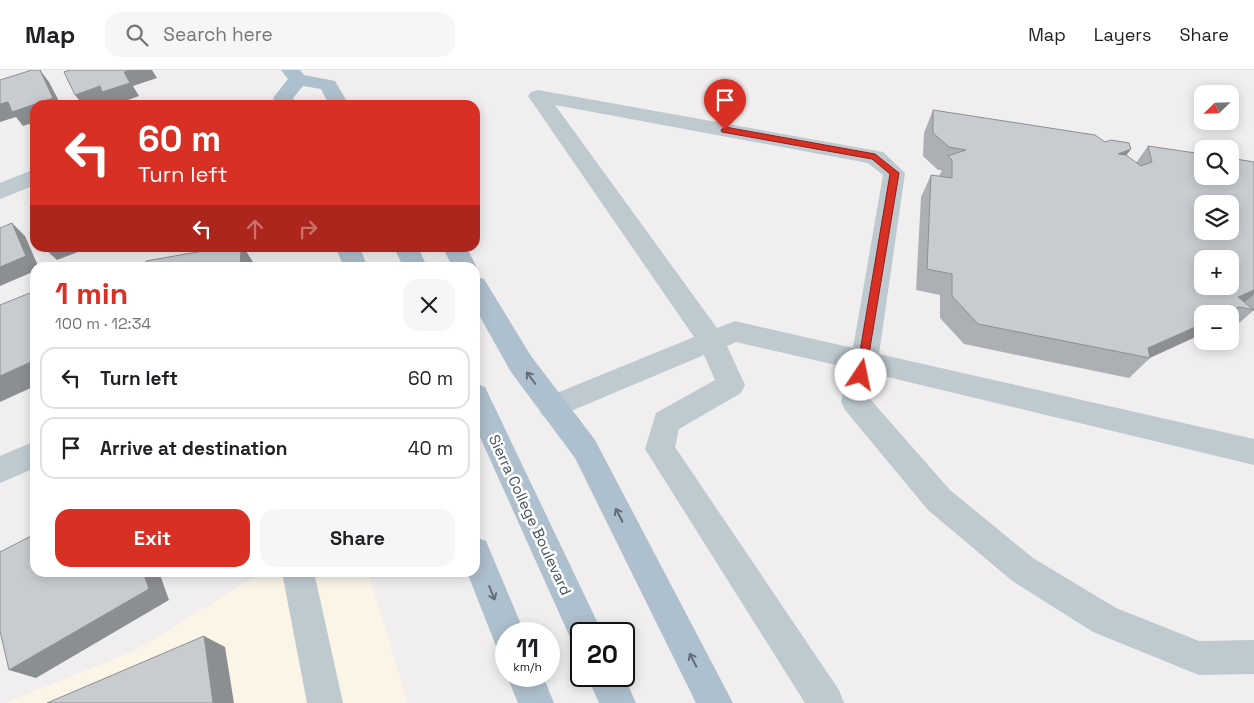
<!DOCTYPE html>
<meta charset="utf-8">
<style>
body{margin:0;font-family:"Space Grotesk",sans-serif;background:#f6f6f6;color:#202124;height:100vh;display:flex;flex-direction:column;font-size:19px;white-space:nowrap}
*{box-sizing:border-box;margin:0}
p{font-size:16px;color:#757577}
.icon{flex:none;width:28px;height:28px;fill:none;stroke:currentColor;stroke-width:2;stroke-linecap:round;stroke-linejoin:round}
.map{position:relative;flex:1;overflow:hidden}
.side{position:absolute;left:30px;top:192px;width:450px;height:315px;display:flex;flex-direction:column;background:#fff;border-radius:15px;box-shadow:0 2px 12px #0003}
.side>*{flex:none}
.hud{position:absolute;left:30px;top:30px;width:450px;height:152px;border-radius:15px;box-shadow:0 2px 12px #0003;background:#d93025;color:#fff;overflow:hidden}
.needle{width:32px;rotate:247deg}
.buttons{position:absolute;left:1194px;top:15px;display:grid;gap:10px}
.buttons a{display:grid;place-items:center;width:45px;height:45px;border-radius:10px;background:#fff;box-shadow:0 2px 12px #0003;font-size:25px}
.speed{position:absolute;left:495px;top:552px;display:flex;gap:10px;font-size:25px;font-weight:700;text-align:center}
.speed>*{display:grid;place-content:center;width:65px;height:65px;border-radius:50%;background:#fff;box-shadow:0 2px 12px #0003;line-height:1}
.speed small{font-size:12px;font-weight:400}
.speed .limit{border:2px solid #111;border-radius:8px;background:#fff;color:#111}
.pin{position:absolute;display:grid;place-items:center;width:42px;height:42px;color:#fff;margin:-51px -21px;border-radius:50% 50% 50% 0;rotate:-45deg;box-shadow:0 0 5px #0007}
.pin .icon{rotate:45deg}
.me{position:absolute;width:55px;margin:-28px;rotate:11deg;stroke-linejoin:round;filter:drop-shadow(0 0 4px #0008)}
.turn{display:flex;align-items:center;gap:18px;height:105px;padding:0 25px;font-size:22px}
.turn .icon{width:65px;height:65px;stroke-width:2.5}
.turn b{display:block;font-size:35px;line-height:42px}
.lanes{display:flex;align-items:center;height:48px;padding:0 25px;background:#0003;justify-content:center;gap:25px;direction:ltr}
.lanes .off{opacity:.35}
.round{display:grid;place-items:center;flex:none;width:52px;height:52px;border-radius:15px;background:#f6f6f6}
.headline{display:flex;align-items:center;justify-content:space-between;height:85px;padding:0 25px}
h1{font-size:30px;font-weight:700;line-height:38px;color:#d93025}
.button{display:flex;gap:10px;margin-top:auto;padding:10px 25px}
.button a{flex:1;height:58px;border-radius:15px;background:#d93025;color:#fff;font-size:20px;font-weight:700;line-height:58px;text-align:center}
.button a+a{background:#f6f6f6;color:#202124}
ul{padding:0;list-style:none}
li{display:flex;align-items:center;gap:15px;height:62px;margin:0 10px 8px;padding:0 15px;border:2px solid #e0e0e0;border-radius:15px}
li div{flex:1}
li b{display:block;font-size:19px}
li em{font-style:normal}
header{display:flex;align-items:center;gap:30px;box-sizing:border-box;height:70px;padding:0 25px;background:#fff;border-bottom:1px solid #e0e0e0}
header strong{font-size:24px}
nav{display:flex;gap:28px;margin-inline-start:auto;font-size:18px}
.search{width:350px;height:45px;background:#f6f6f6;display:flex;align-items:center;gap:12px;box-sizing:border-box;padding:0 18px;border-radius:15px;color:#757577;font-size:19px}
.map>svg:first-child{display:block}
</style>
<header>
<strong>Map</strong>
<div class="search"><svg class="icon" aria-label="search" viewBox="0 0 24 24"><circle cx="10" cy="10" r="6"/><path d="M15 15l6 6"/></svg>Search here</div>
<nav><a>Map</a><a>Layers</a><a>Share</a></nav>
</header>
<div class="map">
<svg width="1254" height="633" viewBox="0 0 1254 633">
<rect width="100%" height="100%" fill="#f0eeee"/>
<!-- commercial -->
<polygon fill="#fbf4e7" points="263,502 368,503 408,633 5,633 136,580"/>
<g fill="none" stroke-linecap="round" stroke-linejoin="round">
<!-- minor -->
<g fill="#bec9d0" fill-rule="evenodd">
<path d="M538,20L883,82L905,103L879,284L1254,369V395L875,304L870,329L950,420L1033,488L1116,538L1199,571L1254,570V604L1199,605L1093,562L1011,510L928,440L845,340L841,332L849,298L736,272L727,276L745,315L741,323L679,359L675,377L839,620L844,633H805L645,379L656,343L715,310L704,285L552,349L542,345L538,337L542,329L694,267L528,26L531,22ZM555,35L868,93L883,105L853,278L735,251L717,258Z"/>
<polygon points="35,99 35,115 0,129 0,113"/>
<polygon points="35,371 35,398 0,413 0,386"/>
<polygon points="282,502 314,502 343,633 307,633"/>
</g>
<!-- major -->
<g fill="#aebfcd" fill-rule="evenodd">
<polygon points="281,0 300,0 304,5 335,11 349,35 329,35 321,19 303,16 293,28 296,35 276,35 273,28 288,9"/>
<polygon points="336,178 360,178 368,198 344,198"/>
<polygon points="394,178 418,178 428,198 404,198"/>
<polygon points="443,178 467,178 477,198 475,202 475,198 453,198"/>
<polygon points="475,207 484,209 531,286 595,370 733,633 696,633 575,388 511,302 475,238"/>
<polygon points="475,313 485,317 603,564 581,564 581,579 574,576 475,356"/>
<polygon points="475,467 486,471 525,564 506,564 506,580 496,576 467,502 475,502"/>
<polygon points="507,606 543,606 554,633 518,633"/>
<polygon points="587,606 624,606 636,633 599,633"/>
</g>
</g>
<!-- wall -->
<polygon fill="#acafb4" points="933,40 1105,72 1126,85 1136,93 1148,76 1254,92 1254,240 1230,261 1230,244 1202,244 1202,264 1150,288 1129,308 964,274 940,248 940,225 916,220 921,127 931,105 939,106 942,100 938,100 923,86 924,63"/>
<!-- shaded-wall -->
<g fill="#8c8f92">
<polygon points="40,0 49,12 61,35 35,35 35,52 23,56 16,47 0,52 0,34"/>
<polygon points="131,0 152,0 157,8 133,16 139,26 114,35 112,35 109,31 96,35 83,35 75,25 100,16 124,2"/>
<polygon points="1131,79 1114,102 1118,84"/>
<polygon points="12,153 25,166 39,198 35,198 35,201 0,216 0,197"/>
<polygon points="44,178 88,178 57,190"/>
<polygon points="241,178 244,178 253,192 253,198 240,198"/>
<polygon points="1254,220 1254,224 1230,245 1230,244 1220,244 1238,227"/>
<polygon points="1202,254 1202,264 1149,288 1148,278"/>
<polygon points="35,290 35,316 0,332 0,306"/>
<polygon points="143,502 159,502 169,530 36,608 9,600"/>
<polygon points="204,566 225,577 234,633 213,633"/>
</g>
<!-- building -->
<g fill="#c8ccd1" stroke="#8c8f92" fill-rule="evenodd">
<polygon points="32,0 40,0 53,28 12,42 8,32 0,34 0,10"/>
<polygon points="70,0 131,0 124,2 130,13 102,22 100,16 75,25 64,2"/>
<path d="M933,40L1095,65L1105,72L1111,70L1129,73L1131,79L1118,84L1126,85L1141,96L1152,92L1148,76L1202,84V106H1230V88L1254,92V220L1238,227L1254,240L1239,237L1225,244H1202V254L1148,278L1150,288L978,254L952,226V204L927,199L931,105L952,108V90L948,86L966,80L949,77L933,63ZM1202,134H1230V161H1202ZM1202,189H1230V216H1202Z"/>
<polygon points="35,148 35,157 32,149"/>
<polygon points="12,153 26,186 0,197 0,158"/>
<polygon points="220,178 241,178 240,198 145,198 146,191"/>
<polygon points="35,221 35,290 0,306 0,235"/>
<polygon points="35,464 35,502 143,502 149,519 9,600 0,561 0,482"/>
<polygon points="204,566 213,633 47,633"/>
</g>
<!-- one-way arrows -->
<defs><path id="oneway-shaft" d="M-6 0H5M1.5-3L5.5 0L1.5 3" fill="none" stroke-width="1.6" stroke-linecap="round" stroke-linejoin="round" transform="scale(1.25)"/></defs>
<g stroke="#606e78">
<use href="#oneway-shaft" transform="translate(531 308) rotate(-127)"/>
<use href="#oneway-shaft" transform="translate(619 445) rotate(-117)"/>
<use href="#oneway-shaft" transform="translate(492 523) rotate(68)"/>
<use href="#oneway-shaft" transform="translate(693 590) rotate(-117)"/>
</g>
<!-- route -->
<polygon fill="#d93025" stroke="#8d1f18" points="725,57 875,84 899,103 865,308 861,309 856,305 890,104 872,89 722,62 721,60"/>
<g text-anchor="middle" stroke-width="5" stroke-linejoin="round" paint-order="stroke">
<!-- street labels -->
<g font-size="15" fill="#46535b" stroke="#fff">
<text transform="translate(530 445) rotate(65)" y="5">Sierra College Boulevard</text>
</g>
</g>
</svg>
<div class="buttons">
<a><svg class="needle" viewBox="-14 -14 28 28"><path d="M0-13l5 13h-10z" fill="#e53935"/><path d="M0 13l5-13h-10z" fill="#757577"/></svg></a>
<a><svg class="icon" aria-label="search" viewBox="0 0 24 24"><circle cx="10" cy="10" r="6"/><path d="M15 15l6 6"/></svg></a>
<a><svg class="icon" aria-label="layers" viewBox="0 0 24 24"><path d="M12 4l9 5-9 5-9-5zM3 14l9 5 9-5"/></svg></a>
<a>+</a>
<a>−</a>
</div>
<div class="speed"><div>11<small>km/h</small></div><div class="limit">20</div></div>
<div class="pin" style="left:725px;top:60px;background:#d93025"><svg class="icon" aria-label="arrive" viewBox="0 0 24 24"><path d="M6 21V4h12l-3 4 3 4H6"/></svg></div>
<svg class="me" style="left:861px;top:305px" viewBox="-20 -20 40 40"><circle r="19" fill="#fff"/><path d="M0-13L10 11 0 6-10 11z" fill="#d93025"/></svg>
<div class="hud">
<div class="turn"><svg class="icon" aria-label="left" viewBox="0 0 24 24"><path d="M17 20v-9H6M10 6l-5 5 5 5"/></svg><div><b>60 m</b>Turn left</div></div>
<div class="lanes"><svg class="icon" aria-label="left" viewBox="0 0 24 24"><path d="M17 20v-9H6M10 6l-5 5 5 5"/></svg><svg class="icon off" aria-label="ahead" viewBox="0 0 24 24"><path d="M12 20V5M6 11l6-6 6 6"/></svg><svg class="icon off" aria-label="right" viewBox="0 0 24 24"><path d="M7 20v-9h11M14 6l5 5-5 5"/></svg></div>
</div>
<section class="side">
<div class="headline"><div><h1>1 min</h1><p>100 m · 12:34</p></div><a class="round"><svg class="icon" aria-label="close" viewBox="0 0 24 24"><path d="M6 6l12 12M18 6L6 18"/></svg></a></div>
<ul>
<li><svg class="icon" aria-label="left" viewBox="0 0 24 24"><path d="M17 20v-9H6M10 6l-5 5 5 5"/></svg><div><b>Turn left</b></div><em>60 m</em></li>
<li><svg class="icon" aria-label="arrive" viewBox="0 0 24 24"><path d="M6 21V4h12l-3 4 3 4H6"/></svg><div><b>Arrive at destination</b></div><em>40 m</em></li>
</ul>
<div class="button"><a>Exit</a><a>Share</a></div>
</section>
</div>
